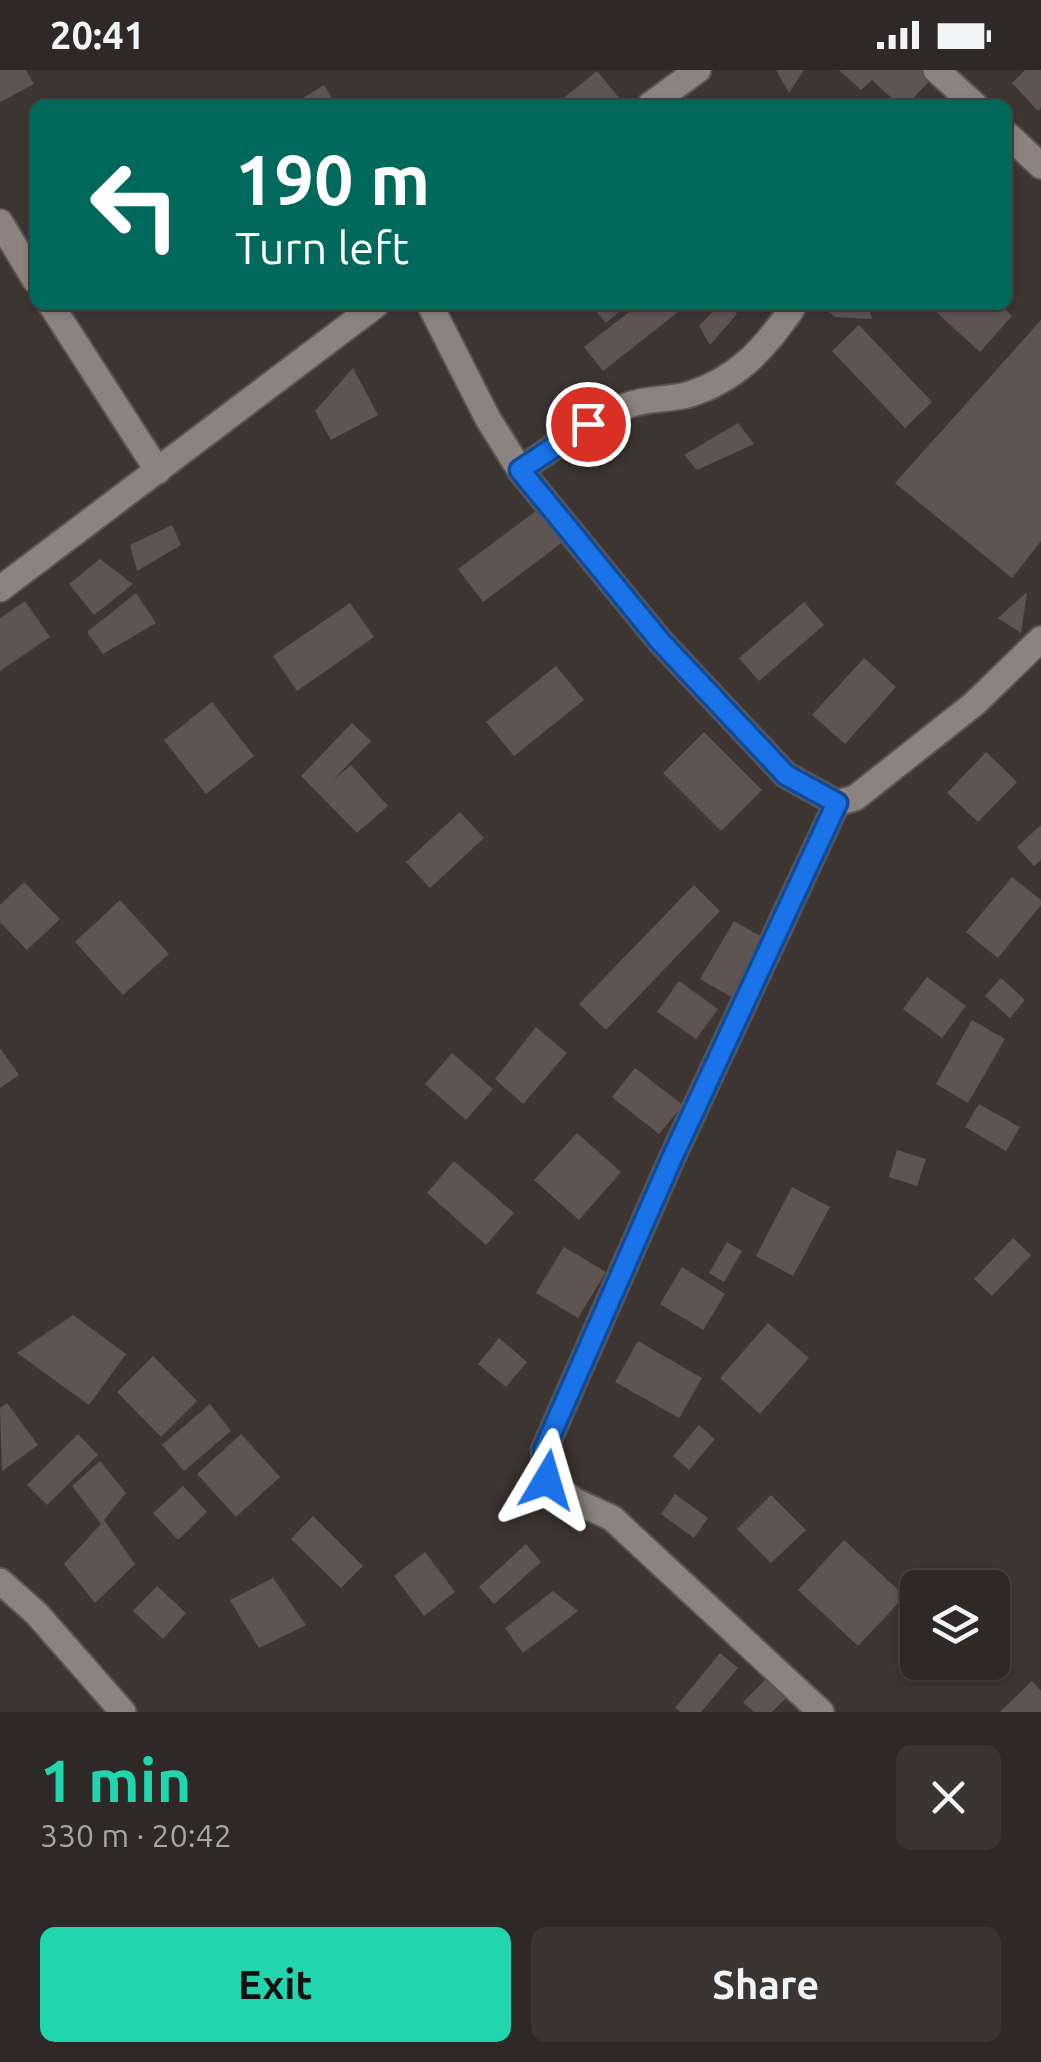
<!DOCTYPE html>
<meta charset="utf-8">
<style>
body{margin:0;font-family:Ubuntu,sans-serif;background:#3a3432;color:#f1f3f6;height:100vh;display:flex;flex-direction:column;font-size:38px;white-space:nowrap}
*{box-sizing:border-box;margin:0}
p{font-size:32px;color:#a7a6a7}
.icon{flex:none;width:55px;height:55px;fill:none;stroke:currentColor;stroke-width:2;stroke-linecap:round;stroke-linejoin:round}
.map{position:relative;height:1642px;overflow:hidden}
.sheet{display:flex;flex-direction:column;background:#2e2826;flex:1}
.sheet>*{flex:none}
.banner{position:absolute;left:30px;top:30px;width:982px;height:210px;border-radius:15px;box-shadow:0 2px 8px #0004,0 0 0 2px #494443;background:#00695c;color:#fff;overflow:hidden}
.controls{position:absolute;left:900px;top:1500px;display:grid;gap:20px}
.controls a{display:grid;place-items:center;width:110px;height:110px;border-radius:15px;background:#2e2826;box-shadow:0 2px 8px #0004,0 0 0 2px #494443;font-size:50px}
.pin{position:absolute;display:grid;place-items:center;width:85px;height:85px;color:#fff;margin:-42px;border:5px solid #fff;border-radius:50%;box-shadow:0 2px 10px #0007}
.me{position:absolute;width:110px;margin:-55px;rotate:7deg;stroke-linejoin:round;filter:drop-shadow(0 0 8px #0008)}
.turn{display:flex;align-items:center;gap:35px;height:210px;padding:0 40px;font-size:45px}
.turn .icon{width:130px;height:130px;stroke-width:2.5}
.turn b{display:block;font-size:70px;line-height:85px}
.round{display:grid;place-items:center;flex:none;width:105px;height:105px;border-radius:15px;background:#3a3432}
.head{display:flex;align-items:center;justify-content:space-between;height:170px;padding:0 40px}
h1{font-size:60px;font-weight:700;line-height:75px;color:#21d5af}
.button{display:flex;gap:20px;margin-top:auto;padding:20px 40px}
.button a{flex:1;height:115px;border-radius:15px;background:#21d5af;color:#111;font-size:40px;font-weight:700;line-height:115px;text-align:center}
.button a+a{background:#3a3432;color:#f1f3f6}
.status{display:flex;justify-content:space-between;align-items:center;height:70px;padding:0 50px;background:#2e2826;direction:ltr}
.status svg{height:28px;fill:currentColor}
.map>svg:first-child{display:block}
</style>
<div class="status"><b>20:41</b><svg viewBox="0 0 49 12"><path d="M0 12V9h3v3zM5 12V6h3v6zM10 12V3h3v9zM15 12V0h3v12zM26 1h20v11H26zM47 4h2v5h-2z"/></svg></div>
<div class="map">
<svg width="1041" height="1642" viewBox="0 0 1041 1642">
<rect width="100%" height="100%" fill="#3d3532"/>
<!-- building -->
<g fill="#5e5552">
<polygon points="0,0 26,0 34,14 0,32"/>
<polygon points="776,0 804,0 789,23"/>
<polygon points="839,0 921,0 931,9 907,35 899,35 872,10 861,20"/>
<polygon points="1025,0 1041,0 1041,38 1038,41 1012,13"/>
<polygon points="597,1 625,35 555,35"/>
<polygon points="324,15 336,35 292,35"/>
<polygon points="591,235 627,235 606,253"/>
<polygon points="638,235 687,235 603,301 584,277"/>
<polygon points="719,235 729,235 737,244 710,275 699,256"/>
<polygon points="820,235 868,235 872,249 835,247"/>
<polygon points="941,235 1001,235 1012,246 980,282 935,241"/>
<polygon points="1041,250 1041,471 1012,508 895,413"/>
<polygon points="859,255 932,332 905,358 832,281"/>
<polygon points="353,298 378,345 331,370 315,341"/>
<polygon points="738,353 754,374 697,400 684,385"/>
<polygon points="540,438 564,471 483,532 458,499"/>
<polygon points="172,455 181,475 137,501 130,475"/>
<polygon points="100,489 133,514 94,545 69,514"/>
<polygon points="1027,522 1021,563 998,548"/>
<polygon points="136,523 156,553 103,584 87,562"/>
<polygon points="25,531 50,567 0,601 0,548"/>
<polygon points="804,532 824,555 759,611 739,588"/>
<polygon points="350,533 374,567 297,621 273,586"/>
<polygon points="864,588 896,617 845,674 812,645"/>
<polygon points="556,596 584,630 514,686 486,652"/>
<polygon points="212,632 254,686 206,724 164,670"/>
<polygon points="352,653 371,671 333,710 351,695 388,736 357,763 301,706"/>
<polygon points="704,662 762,720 721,761 663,703"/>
<polygon points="986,682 1017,712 978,752 947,723"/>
<polygon points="460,742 484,768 430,818 406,792"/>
<polygon points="1041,755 1041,790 1034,796 1017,777"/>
<polygon points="1012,807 1041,830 1041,835 998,888 966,862"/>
<polygon points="24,812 60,849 27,880 0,852 0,835"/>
<polygon points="694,815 720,841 606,960 579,934"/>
<polygon points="120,830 169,884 123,925 75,872"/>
<polygon points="734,851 769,871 735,929 700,909"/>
<polygon points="927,907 966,936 942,968 903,939"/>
<polygon points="1001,908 1025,930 1010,948 985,926"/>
<polygon points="679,911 718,939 696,969 657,942"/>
<polygon points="972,950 1005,969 968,1033 936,1014"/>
<polygon points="536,957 567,983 523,1034 495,1009"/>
<polygon points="0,978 19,1005 0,1018"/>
<polygon points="452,983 493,1019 466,1050 425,1014"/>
<polygon points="635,998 683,1035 659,1064 612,1027"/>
<polygon points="979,1034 1020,1057 1006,1081 965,1057"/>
<polygon points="577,1063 621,1102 579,1150 534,1110"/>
<polygon points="897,1080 926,1089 917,1116 889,1107"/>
<polygon points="454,1091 514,1143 486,1175 427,1123"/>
<polygon points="792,1117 830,1137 793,1206 756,1186"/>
<polygon points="1013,1168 1031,1185 992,1226 974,1209"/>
<polygon points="727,1172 742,1181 724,1212 709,1203"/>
<polygon points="564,1177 606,1202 578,1248 536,1223"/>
<polygon points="682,1197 725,1224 703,1260 660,1234"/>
<polygon points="73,1245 126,1284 89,1335 17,1283"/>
<polygon points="768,1253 809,1288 760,1344 720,1308"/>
<polygon points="499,1268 527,1292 506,1317 478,1294"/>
<polygon points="638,1271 702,1308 679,1348 615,1312"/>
<polygon points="153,1286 197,1331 161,1367 117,1322"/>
<polygon points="7,1333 38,1375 2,1401 0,1338"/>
<polygon points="210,1334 231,1361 184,1401 162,1375"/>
<polygon points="699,1355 715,1369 689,1400 673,1386"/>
<polygon points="78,1364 98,1385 47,1435 27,1415"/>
<polygon points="241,1364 280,1407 236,1447 197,1404"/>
<polygon points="100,1391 126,1423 104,1450 135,1494 95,1533 64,1494 101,1454 72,1416"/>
<polygon points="183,1416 207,1442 178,1470 153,1443"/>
<polygon points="675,1424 708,1448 694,1468 661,1444"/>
<polygon points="771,1425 806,1460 771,1493 737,1459"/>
<polygon points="313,1446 363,1496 341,1518 291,1469"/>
<polygon points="844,1470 905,1526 858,1576 798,1520"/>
<polygon points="526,1474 541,1492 494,1534 479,1517"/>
<polygon points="425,1482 455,1522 424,1546 394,1506"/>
<polygon points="273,1508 306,1555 259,1578 230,1530"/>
<polygon points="157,1516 186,1543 163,1569 133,1541"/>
<polygon points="553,1521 578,1541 523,1583 505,1558"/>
<polygon points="720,1583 738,1598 701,1642 680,1642 675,1638"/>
<polygon points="771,1604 790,1624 772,1642 754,1642 743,1632"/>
<polygon points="1032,1611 1041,1621 1041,1642 1000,1642"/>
</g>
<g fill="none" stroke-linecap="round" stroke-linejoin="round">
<defs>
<g id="minor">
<polyline points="650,35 698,0"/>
<polyline points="0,152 35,210"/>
<polyline points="51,235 158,401"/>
<polyline points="430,235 488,349 520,400 660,571 786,705 837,733 855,728 974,634 1041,569"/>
<path d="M520,400C554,377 588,352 626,336C645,328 667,330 687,325C737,310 764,279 792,239"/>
<polyline points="0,519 376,235"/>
<polyline points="0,1511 37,1544 123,1642"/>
<polyline points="821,1642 612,1448 575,1431 547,1410 544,1380 672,1088 837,733"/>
</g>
<g id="secondary">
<polyline points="936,0 975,35"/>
<polyline points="1008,65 1041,96"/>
</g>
</defs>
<!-- minor casing -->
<use href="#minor" stroke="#5a5351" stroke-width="29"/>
<!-- secondary casing -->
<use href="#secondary" stroke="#5a5351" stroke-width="29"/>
<!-- minor -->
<use href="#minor" stroke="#8c8380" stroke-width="25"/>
<!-- secondary -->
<use href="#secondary" stroke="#8c8380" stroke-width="25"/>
</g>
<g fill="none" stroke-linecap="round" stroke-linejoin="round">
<defs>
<polyline id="route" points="547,1410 544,1380 672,1088 837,733 786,705 660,571 520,400 588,354"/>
</defs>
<!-- route casing -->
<use href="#route" stroke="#114b97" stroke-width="25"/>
<!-- route -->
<use href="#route" stroke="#1a73e8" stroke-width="18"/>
</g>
</svg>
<div class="controls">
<a><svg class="icon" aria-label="layers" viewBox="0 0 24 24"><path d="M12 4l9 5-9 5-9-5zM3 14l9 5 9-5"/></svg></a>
</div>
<div class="pin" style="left:588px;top:354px;background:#d93025"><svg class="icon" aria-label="arrive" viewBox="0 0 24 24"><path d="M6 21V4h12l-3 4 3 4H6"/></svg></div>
<svg class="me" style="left:547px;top:1410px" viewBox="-20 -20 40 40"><path d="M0-17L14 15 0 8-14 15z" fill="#1a73e8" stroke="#fff" stroke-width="4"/></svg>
<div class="banner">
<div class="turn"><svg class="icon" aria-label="left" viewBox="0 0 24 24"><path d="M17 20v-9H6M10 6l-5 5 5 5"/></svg><div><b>190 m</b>Turn left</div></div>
</div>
</div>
<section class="sheet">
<div class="head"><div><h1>1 min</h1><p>330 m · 20:42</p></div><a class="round"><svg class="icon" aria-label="close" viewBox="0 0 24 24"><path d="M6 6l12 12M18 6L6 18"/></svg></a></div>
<div class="button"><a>Exit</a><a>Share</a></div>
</section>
